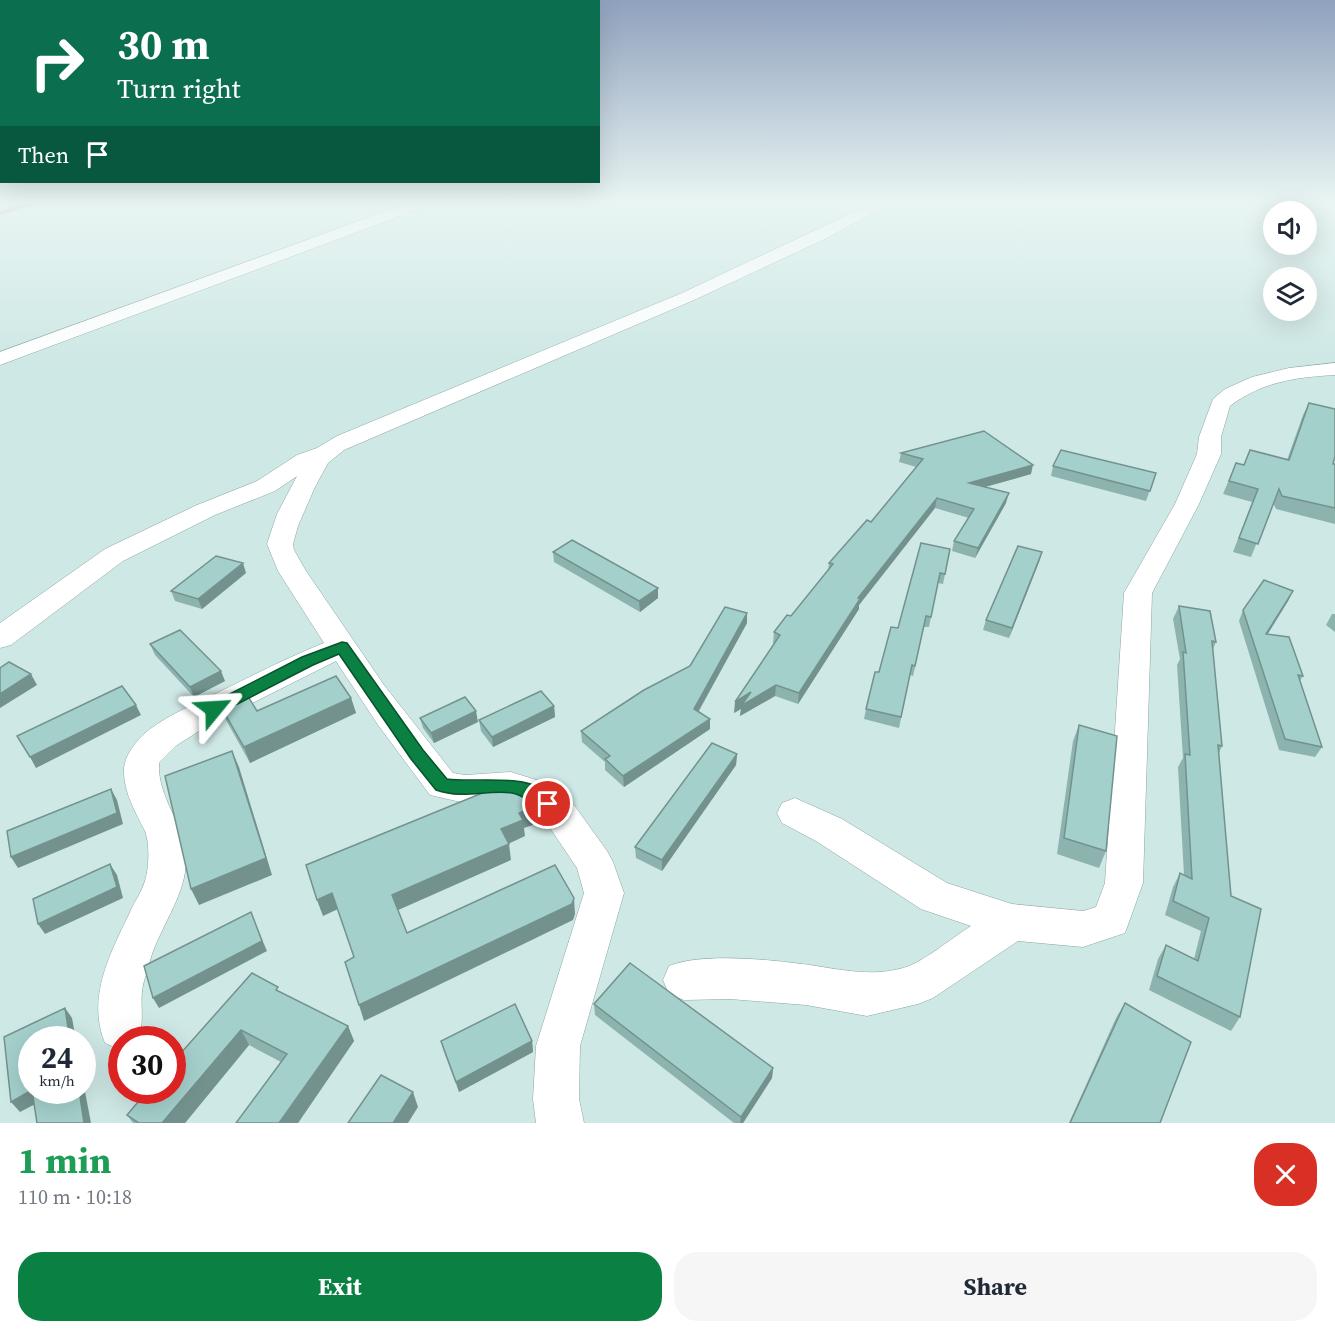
<!DOCTYPE html>
<meta charset="utf-8">
<style>
body{margin:0;font-family:"Source Serif 4",serif;background:#f6f6f7;color:#1f2937;height:100vh;display:flex;flex-direction:column;font-size:22px;white-space:nowrap}
*{box-sizing:border-box;margin:0}
p{font-size:20px;color:#747a83}
.icon{flex:none;width:33px;height:33px;fill:none;stroke:currentColor;stroke-width:2;stroke-linecap:round;stroke-linejoin:round}
.map{position:relative;height:1123px;overflow:hidden}
.drawer{display:flex;flex-direction:column;background:#fff;flex:1}
.drawer>*{flex:none}
.guide{position:absolute;left:0px;top:0px;width:600px;height:183px;box-shadow:0 6px 24px #0002;background:#0b6e4f;color:#fff;overflow:hidden}
.fabs{position:absolute;left:1263px;top:201px;display:grid;gap:12px}
.fabs a{display:grid;place-items:center;width:54px;height:54px;border-radius:50%;background:#fff;box-shadow:0 6px 24px #0002;font-size:30px}
.speed{position:absolute;left:18px;top:1026px;display:flex;gap:12px;font-size:30px;font-weight:700;text-align:center}
.speed>*{display:grid;place-content:center;width:78px;height:78px;border-radius:50%;background:#fff;box-shadow:0 6px 24px #0002;line-height:1}
.speed small{font-size:15px;font-weight:400}
.speed .limit{border:9px solid #d22;background:#fff;color:#111}
.pin{position:absolute;display:grid;place-items:center;width:51px;height:51px;color:#fff;margin:-26px;border:3px solid #fff;border-radius:50%;box-shadow:0 2px 6px #0007}
.me{position:absolute;width:66px;margin:-33px;rotate:63deg;stroke-linejoin:round;filter:drop-shadow(0 0 4px #0008)}
.turn{display:flex;align-items:center;gap:21px;height:126px;padding:0 18px;font-size:27px}
.turn .icon{width:78px;height:78px;stroke-width:2.5}
.turn b{display:block;font-size:42px;line-height:51px}
.then{display:flex;align-items:center;height:57px;padding:0 18px;background:#0003;gap:12px;font-size:22px}
.round{display:grid;place-items:center;flex:none;width:63px;height:63px;border-radius:24px;background:#f6f6f7}
.summary{display:flex;align-items:center;justify-content:space-between;height:102px;padding:0 18px}
h1{font-size:36px;font-weight:700;line-height:45px;color:#1e9e55}
.button{display:flex;gap:12px;margin-top:auto;padding:12px 18px}
.button a{flex:1;height:69px;border-radius:24px;background:#0b8043;color:#fff;font-size:24px;font-weight:700;line-height:69px;text-align:center}
.button a+a{background:#f6f6f7;color:#1f2937}
.map>svg:first-child{display:block}
</style>
<div class="map">
<svg width="1335" height="1123" viewBox="0 0 1335 1123">
<rect width="100%" height="100%" fill="#cee8e5"/>
<g fill="none" stroke-linecap="round" stroke-linejoin="round">
<!-- stream -->
<polyline stroke="#a9847d" stroke-width="4" points="0,213 33,203"/>
<defs>
<g id="minor">
<polygon points="408,203 429,203 427,206 0,365 0,352"/>
<path d="M873,203H891L825,239L694,300L344,450L328,463L315,487L298,526L293,544L294,550L306,571L384,685L453,773L465,775L511,772L549,784L574,805L607,851L613,862L624,893L580,1046L579,1099L584,1123H536L533,1099L536,1046L584,893L577,868L548,825L523,804L511,800L465,803L430,795L378,725L336,661L207,726L177,745L159,763C157,799 186,824 186,860C186,893 163,923 152,954C149,963 147,972 144,981C138,1001 146,1020 138,1040H122L121,1050L105,1043C86,997 111,952 131,910C135,901 142,891 145,881C149,868 150,844 145,831C136,813 124,793 124,772C123,759 133,745 142,736C161,718 189,707 213,695C250,677 286,658 324,643L278,571L267,544L277,514L297,476L275,491L215,515L123,561L11,645L0,648V623L105,549L197,505L257,481L297,455L317,448L337,436L682,293Z"/>
<path d="M1335,363V375C1297,377 1261,382 1230,406L1221,437V454L1199,504L1152,593L1143,883L1125,933L1083,947L1018,941L933,998L918,1004L867,1016L806,1005L730,999L684,1000L669,994L663,980L669,966C703,952 772,960 810,965C843,970 876,978 909,966C927,959 953,937 971,926L921,909L816,841L782,823L777,813L782,803L795,798L842,819L947,883L1012,904L1083,911L1096,907L1105,883L1124,593L1175,504L1197,454L1199,437L1213,399L1225,389L1252,377L1289,368Z"/>
</g>
<polygon id="secondary" points="1313,203 1335,203 1335,212 1315,207"/>
</defs>
<!-- minor casing -->
<use href="#minor" stroke="#8ca5a2" stroke-width="1"/>
<!-- secondary casing -->
<use href="#secondary" stroke="#8ca5a2" stroke-width="1"/>
<!-- minor -->
<use href="#minor" fill="#fff" fill-rule="evenodd"/>
<!-- secondary -->
<use href="#secondary" fill="#fff" fill-rule="evenodd"/>
</g>
<!-- wall -->
<g fill="#8db3af">
<polygon points="1309,403 1333,464 1335,464 1335,524 1276,509 1273,503 1251,557 1233,552 1252,502 1223,494 1236,463 1244,465 1287,460 1303,415"/>
<polygon points="901,453 1031,474 985,487 1006,503 975,558 952,551 954,541 969,518 935,508 859,605 859,609 798,704 775,696 740,716 741,709 734,713 774,643 773,643 774,632 791,616 828,571 829,563 871,522 916,467 899,462"/>
<polygon points="1053,466 1156,473 1146,501 1051,476"/>
<polygon points="950,549 943,584 938,583 929,627 924,627 913,676 910,675 899,728 864,719 866,709 879,672 898,628"/>
<polygon points="553,552 658,588 658,598 640,612 554,562"/>
<polygon points="1042,552 1039,562 1009,638 983,630 986,620"/>
<polygon points="246,573 202,609 175,601 171,591"/>
<polygon points="1293,591 1288,601 1268,634 1303,676 1300,681 1322,747 1315,757 1279,750 1239,621 1243,610"/>
<polygon points="1179,606 1216,642 1213,649 1222,746 1219,753 1240,1017 1231,1031 1149,990 1158,959 1166,945 1194,959 1201,931 1165,915 1173,887 1180,873 1184,875 1178,767 1183,758 1177,665 1180,659 1173,619"/>
<polygon points="747,613 747,623 699,711 710,719 710,729 624,787 605,770 605,762 582,742 581,731 690,666"/>
<polygon points="1332,614 1335,614 1335,632 1326,625"/>
<polygon points="150,644 225,681 194,697 155,655"/>
<polygon points="351,698 356,713 250,763 226,720 220,705 257,711"/>
<polygon points="554,706 555,717 493,747 481,731 479,720"/>
<polygon points="420,718 478,722 434,743 423,728"/>
<polygon points="1079,725 1106,851 1099,868 1057,854 1073,741"/>
<polygon points="737,754 736,765 662,871 636,858 635,847"/>
<polygon points="279,991 348,1026 354,1041 298,1123 236,1123 281,1062 249,1045 185,1123 133,1123 127,1115"/>
<polygon points="1125,1003 1160,1123 1069,1123 1116,1018"/>
<polygon points="594,1004 773,1068 772,1078 743,1123 734,1123 595,1015"/>
<polygon points="441,1041 532,1041 533,1052 459,1092 444,1052"/>
</g>
<!-- shaded-wall -->
<g fill="#73928e">
<polygon points="1033,465 1031,474 967,492 969,483"/>
<polygon points="1009,493 1006,503 975,558 978,548"/>
<polygon points="937,498 935,508 859,605 859,609 798,704 799,693 858,598"/>
<polygon points="1042,552 1039,562 1009,638 1012,628"/>
<polygon points="243,563 246,573 202,609 198,599"/>
<polygon points="658,588 658,598 640,612 639,601"/>
<polygon points="1293,591 1288,601 1261,644 1266,634"/>
<polygon points="747,613 747,623 694,719 694,709"/>
<polygon points="221,671 225,681 194,697 190,687"/>
<polygon points="31,674 37,685 0,708 0,694"/>
<polygon points="776,685 775,696 740,716 741,709 734,713 735,702 751,692"/>
<polygon points="351,698 356,713 250,763 244,747"/>
<polygon points="136,705 141,715 36,768 30,757"/>
<polygon points="554,706 555,717 493,747 492,737"/>
<polygon points="476,711 478,722 434,743 431,733"/>
<polygon points="710,719 710,729 624,787 623,776"/>
<polygon points="232,751 239,767 272,875 199,905 191,889"/>
<polygon points="737,754 736,765 662,871 662,860"/>
<polygon points="111,789 117,800 123,824 18,868 11,857"/>
<polygon points="531,808 533,825 524,828 525,836 504,846 501,829 519,813"/>
<polygon points="509,844 511,860 396,911 392,895"/>
<polygon points="110,864 117,875 123,898 45,934 38,924"/>
<polygon points="332,893 338,909 323,916 317,900"/>
<polygon points="574,898 575,914 573,920 364,1021 359,1005"/>
<polygon points="255,923 267,951 159,1008 153,998"/>
<polygon points="65,1008 72,1018 76,1040 70,1040"/>
<polygon points="348,1026 354,1041 298,1123 279,1123"/>
<polygon points="241,1030 249,1045 185,1123 162,1123"/>
<polygon points="532,1041 533,1052 459,1092 456,1082"/>
<polygon points="773,1068 772,1078 743,1123 740,1123 741,1117"/>
<polygon points="82,1076 91,1123 84,1123 79,1090 82,1090"/>
<polygon points="32,1090 41,1101 20,1112 11,1102"/>
<polygon points="413,1092 418,1107 408,1123 393,1123"/>
</g>
<!-- building -->
<g fill="#a4d0cb" stroke="#73928e" stroke-width="1.5">
<polygon points="1309,403 1335,409 1335,456 1333,464 1335,464 1335,508 1282,496 1279,489 1258,544 1239,538 1258,489 1229,481 1236,463 1244,465 1250,450 1289,460"/>
<polygon points="984,431 1033,465 969,483 1009,493 978,548 954,541 974,509 937,498 858,598 860,599 799,693 776,685 741,706 751,692 735,702 780,635 774,632 787,615 791,616 833,564 829,563 867,520 871,522 923,459 901,453"/>
<polygon points="1061,450 1156,473 1150,491 1053,466"/>
<polygon points="572,540 658,588 639,601 553,552"/>
<polygon points="921,543 950,549 945,574 940,573 931,617 926,616 915,666 912,665 901,717 866,709 875,672 879,672 891,627 898,628"/>
<polygon points="1018,546 1042,552 1012,628 986,620"/>
<polygon points="216,556 243,563 198,599 171,591"/>
<polygon points="1264,580 1293,591 1266,634 1289,637 1303,676 1298,675 1322,747 1285,739 1243,610"/>
<polygon points="1179,606 1210,611 1216,642 1212,641 1222,746 1218,745 1231,896 1261,909 1240,1017 1157,976 1166,945 1198,961 1209,918 1173,901 1180,873 1192,879 1185,754 1190,755 1183,652 1186,653"/>
<polygon points="725,607 747,613 694,709 710,719 623,776 605,759 610,756 581,731 644,690 690,666"/>
<polygon points="180,630 221,671 190,687 150,644"/>
<polygon points="9,662 31,674 0,694 0,668"/>
<polygon points="336,676 351,698 244,747 220,705 246,693 257,711"/>
<polygon points="122,686 136,705 30,757 17,736"/>
<polygon points="541,691 554,706 492,737 479,720"/>
<polygon points="465,697 476,711 431,733 420,718"/>
<polygon points="1079,725 1117,736 1106,851 1064,838"/>
<polygon points="712,743 737,754 662,860 635,847"/>
<polygon points="232,751 266,858 191,889 165,776"/>
<polygon points="508,786 522,792 531,808 519,813 523,820 501,829 509,844 392,895 407,933 555,865 574,898 572,904 359,1005 345,962 354,957 332,893 317,900 306,865 497,787"/>
<polygon points="111,789 117,813 11,857 7,831"/>
<polygon points="110,864 117,887 38,924 33,899"/>
<polygon points="251,912 262,941 153,998 144,966"/>
<polygon points="630,963 773,1068 741,1117 594,1004"/>
<polygon points="252,973 278,987 276,990 348,1026 279,1123 236,1123 287,1054 241,1030 162,1123 139,1123 127,1115 148,1090 172,1090 172,1063"/>
<polygon points="1125,1003 1191,1042 1160,1123 1070,1123"/>
<polygon points="515,1004 532,1041 456,1082 441,1041"/>
<polygon points="65,1008 70,1040 32,1040 32,1090 11,1102 4,1037"/>
<polygon points="381,1075 413,1092 393,1123 348,1123"/>
<polygon points="32,1090 79,1090 84,1123 37,1123"/>
</g>
<!-- sky -->
<linearGradient id="sky" x2="0" y2="1"><stop stop-color="#8fa1bd"/><stop offset="0.56" stop-color="#e9f5f3"/><stop offset="1" stop-color="#e9f5f3" stop-opacity="0"/></linearGradient>
<rect width="1335" height="360" fill="url(#sky)"/>
<!-- route -->
<path fill="#0b8043" stroke="#07532c" stroke-width="1.5" d="M342,642L347,643L423,750L447,779C479,784 539,769 557,804L555,810C541,814 529,796 512,793C487,789 465,800 436,790L411,759L339,654L313,665L220,713H208L206,709L208,705L302,657Z"/>
</svg>
<div class="fabs">
<a><svg class="icon" aria-label="sound" viewBox="0 0 24 24"><path d="M4 9h4l5-4v14l-5-4H4zM17 9q2 3 0 6"/></svg></a>
<a><svg class="icon" aria-label="layers" viewBox="0 0 24 24"><path d="M12 4l9 5-9 5-9-5zM3 14l9 5 9-5"/></svg></a>
</div>
<div class="speed"><div>24<small>km/h</small></div><div class="limit">30</div></div>
<div class="pin" style="left:548px;top:804px;background:#d93025"><svg class="icon" aria-label="arrive" viewBox="0 0 24 24"><path d="M6 21V4h12l-3 4 3 4H6"/></svg></div>
<svg class="me" style="left:214px;top:709px" viewBox="-20 -20 40 40"><path d="M0-17L14 15 0 8-14 15z" fill="#0b8043" stroke="#fff" stroke-width="4"/></svg>
<div class="guide">
<div class="turn"><svg class="icon" aria-label="right" viewBox="0 0 24 24"><path d="M7 20v-9h11M14 6l5 5-5 5"/></svg><div><b>30 m</b>Turn right</div></div>
<div class="then">Then<svg class="icon" aria-label="arrive" viewBox="0 0 24 24"><path d="M6 21V4h12l-3 4 3 4H6"/></svg></div>
</div>
</div>
<section class="drawer">
<div class="summary"><div><h1>1 min</h1><p>110 m · 10:18</p></div><a class="round" style="background:#d93025;color:#fff"><svg class="icon" aria-label="close" viewBox="0 0 24 24"><path d="M6 6l12 12M18 6L6 18"/></svg></a></div>
<div class="button"><a>Exit</a><a>Share</a></div>
</section>
